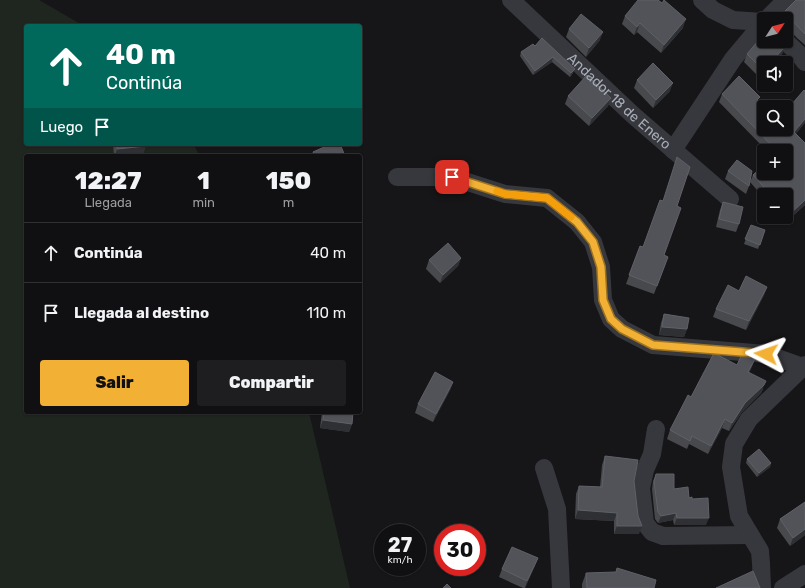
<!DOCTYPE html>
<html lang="es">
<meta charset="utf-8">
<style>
body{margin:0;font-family:Rubik,sans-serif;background:#1e1e20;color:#f1f3f6;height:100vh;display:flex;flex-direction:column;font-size:15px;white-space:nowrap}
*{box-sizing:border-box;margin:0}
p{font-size:13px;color:#9c9d9f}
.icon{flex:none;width:22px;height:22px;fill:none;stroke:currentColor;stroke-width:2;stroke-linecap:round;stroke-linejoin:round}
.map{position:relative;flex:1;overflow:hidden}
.drawer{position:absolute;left:24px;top:154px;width:338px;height:260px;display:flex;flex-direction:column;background:#101012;border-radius:4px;box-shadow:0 1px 3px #0004,0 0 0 1px #303032}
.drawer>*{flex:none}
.hud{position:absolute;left:24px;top:24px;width:338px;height:122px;border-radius:4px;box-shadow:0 1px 3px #0004,0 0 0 1px #303032;background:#00695c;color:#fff;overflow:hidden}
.needle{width:26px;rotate:54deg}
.tools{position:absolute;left:757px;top:12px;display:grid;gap:8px}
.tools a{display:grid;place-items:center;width:36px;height:36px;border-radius:4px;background:#101012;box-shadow:0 1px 3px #0004,0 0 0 1px #303032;font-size:20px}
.speed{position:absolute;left:374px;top:524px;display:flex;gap:8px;font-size:20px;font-weight:700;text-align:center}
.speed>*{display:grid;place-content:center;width:52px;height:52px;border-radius:50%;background:#101012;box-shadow:0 1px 3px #0004,0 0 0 1px #303032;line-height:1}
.speed small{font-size:10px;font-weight:400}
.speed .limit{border:6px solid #d22;background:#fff;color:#111}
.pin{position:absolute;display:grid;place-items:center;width:34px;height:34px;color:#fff;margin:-17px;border-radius:8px;box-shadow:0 2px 6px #0006}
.me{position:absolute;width:44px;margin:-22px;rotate:274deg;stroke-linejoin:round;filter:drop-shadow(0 0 3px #0008)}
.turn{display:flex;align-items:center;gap:14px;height:84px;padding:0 16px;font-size:18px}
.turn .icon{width:52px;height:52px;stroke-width:2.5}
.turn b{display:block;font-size:28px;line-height:34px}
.then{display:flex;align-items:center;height:38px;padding:0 16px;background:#0003;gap:8px;font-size:15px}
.eta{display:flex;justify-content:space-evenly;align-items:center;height:68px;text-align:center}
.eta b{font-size:24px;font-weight:800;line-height:28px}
.action{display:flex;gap:8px;margin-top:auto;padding:8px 16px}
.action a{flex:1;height:46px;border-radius:4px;background:#f2b134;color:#111;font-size:16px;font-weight:800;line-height:46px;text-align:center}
.action a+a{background:#1e1e20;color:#f1f3f6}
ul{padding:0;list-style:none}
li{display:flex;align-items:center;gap:12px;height:60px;padding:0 16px;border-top:1px solid #303032}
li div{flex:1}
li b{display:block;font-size:15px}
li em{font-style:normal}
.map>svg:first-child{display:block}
</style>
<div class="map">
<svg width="805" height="588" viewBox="0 0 805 588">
<rect width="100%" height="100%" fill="#161618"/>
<!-- green -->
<polygon fill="#1e261f" points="0,0 39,0 84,26 26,26 26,144 193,144 200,156 26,156 26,412 309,412 350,588 0,588"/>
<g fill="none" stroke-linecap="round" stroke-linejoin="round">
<!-- street -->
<g stroke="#37383d" stroke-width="18">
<path id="s1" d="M511,0L633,115L730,199"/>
<polyline points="702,0 713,10 733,20 764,22"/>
<polyline points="767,19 786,0"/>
<polyline points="785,41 799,54 805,62"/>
<polyline points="673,150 733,59 764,22"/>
<polyline points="397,177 452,177 505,194 547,198 577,222 593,242 601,267 603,300 611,319 622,329 653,345 766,354 803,367"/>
<polyline points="656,429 652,454 645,470 641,488 645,523 652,532 663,536 750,535"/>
<polyline points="544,468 557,509 561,588"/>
<polyline points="762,588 761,563 760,551 739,516 731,467 734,444 749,419 805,365"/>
<polyline points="783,588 805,574"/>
</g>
</g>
<!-- wall -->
<g fill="#47494d">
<polygon points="805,0 805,45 797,38 786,26 786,19 781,19 784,12"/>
<polygon points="625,16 683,28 661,53 637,32 634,35 622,24"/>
<polygon points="569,29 600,40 586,57 566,37"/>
<polygon points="542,38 573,73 570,77 552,62 533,75 520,56 521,52 535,46"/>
<polygon points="784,48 781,57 775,63 764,63 764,74 760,78 744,62 747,54"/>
<polygon points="637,80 670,91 653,108 634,88"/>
<polygon points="722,94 758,101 764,129 796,134 805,143 805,205 786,222 781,217 786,217 786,195 764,195 764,198 750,182 753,175 786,151 767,151 719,102"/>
<polygon points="568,96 611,98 608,106 589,126 565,104"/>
<polygon points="113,144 146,144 143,154 127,156 114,156"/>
<polygon points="313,152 345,156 312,156"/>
<polygon points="728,171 749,186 746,194 725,179"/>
<polygon points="723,202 739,224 736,232 716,227 720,210"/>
<polygon points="677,206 664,255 668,257 654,294 626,284 640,246 643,247"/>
<polygon points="751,225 765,230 758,249 744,244"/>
<polygon points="461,258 458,266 440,283 426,269 429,260"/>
<polygon points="767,287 764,295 746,330 713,317 716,309 739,291"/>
<polygon points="664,314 687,329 684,337 659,335 661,323"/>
<polygon points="755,359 749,373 763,389 761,393 742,412 729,431 722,428 708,454 689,444 687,449 667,439 670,430 691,397 737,365"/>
<polygon points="453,382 450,390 433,422 415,413 418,404"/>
<polygon points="322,412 353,412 352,424 349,432 320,428"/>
<polygon points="605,456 634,481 639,534 614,534 614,521 575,519 576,494 579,486 600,487 602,465"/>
<polygon points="747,459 771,463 770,467 757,477 746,463"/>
<polygon points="656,474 674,489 689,498 692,499 706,525 674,525 673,520 658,523 655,519 652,489 653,481"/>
<polygon points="805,502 805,535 790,546 777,528 780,519"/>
<polygon points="538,558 525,588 523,588 499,577 502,569"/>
<polygon points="586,573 654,588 582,588 582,584"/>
</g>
<!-- shaded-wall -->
<g fill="#2f3033">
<polygon points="686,19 683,28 661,53 664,45"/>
<polygon points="640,23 637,32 634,35 637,27"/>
<polygon points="603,32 600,40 586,57 589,48"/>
<polygon points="784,48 781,57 775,63 770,63"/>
<polygon points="553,57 552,62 533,75 535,71"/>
<polygon points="575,69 573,73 570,77 571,73"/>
<polygon points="764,69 764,74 760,78 763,70"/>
<polygon points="673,83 670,91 653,108 656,100"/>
<polygon points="611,98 608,106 589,126 592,118"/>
<polygon points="805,119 805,123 791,140 794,132"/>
<polygon points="146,146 143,154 127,156 115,156 117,149"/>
<polygon points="805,200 805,205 786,222 789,215"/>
<polygon points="461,258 458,266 440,283 443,275"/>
<polygon points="767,287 764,295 746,330 749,321"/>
<polygon points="662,327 687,329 684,337 659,335"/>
<polygon points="755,359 752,367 746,380 748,372"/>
<polygon points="766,381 761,393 742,412 729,431 732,423 745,403"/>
<polygon points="453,382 450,390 433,422 436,414"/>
<polygon points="725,419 722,428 708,454 711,446"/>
<polygon points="323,420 352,424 349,432 320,428"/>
<polygon points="771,463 770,467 757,477 759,473"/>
<polygon points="578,510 617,513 614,521 575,519"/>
<polygon points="676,513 673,520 658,523 661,516"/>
<polygon points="677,518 709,518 706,525 674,525"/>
<polygon points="617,526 642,526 639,534 614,534"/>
<polygon points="805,529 805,535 790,546 793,538"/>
<polygon points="538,558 535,566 525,588 527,581"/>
</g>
<!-- building -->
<g fill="#525359" stroke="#5f6168">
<polygon points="638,0 658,0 662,3 664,0 686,19 664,45 640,23 637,27 625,16"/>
<polygon points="796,0 805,0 805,34 784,12"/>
<polygon points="581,14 603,32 589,48 569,29"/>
<polygon points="764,34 764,41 776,41 784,48 770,63 764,63 764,69 763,70 747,54"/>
<polygon points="542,38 575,69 571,73 553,57 535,71 521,52 533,44 535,46"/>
<polygon points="653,63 673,83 656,100 637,80"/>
<polygon points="587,75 611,98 592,118 568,96"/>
<polygon points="739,76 760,97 757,100 764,107 764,129 786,129 786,111 804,90 805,91 805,119 794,132 805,143 805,200 789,215 786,212 786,195 771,195 753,175 764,165 764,173 786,173 786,151 777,151 722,94"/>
<polygon points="117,144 146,144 146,146 117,149"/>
<polygon points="331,144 340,144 345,156 315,156 313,152"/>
<polygon points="677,157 690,167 677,206 681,208 664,255 668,257 657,286 629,275 640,246 643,247 660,200 663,201"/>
<polygon points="737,160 752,171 749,186 728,171"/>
<polygon points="723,202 743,207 739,224 719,219"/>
<polygon points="751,225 765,230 760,245 745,239"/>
<polygon points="448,243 461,258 443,275 429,260"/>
<polygon points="746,276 767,287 749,321 716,309 728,285 739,291"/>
<polygon points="664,314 689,318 687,329 662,327"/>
<polygon points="714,353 737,365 742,354 746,354 755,359 748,372 766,381 764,385 745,403 732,423 725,419 711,446 692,436 690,441 670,430 688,395 691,397"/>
<polygon points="435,372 453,382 436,414 418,404"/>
<polygon points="324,412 353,412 352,424 323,420"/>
<polygon points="759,449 771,463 759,473 747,459"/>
<polygon points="605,456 638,460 634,481 638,516 642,526 617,526 617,513 578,510 579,486 602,487"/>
<polygon points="656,474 674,474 674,489 688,487 689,498 692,497 692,499 708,498 709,518 677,518 676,513 661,516 658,512 654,482"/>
<polygon points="805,502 805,529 793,538 780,519"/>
<polygon points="512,547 538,558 527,581 502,569"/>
<polygon points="617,568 656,580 654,588 587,588 586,573 616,572"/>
<polygon points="753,571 760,588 716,588"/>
<polygon points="447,584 451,588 443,588"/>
</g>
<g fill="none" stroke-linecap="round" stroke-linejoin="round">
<defs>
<polyline id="route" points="452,177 505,194 547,198 577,222 593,242 601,267 603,300 611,319 622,329 653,345 766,354"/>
</defs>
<!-- route casing -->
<use href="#route" stroke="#9d7322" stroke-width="10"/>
<!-- route -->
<use href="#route" stroke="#f2b134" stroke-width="7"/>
<!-- slow -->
<polyline stroke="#f59e0b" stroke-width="7" points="497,191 505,194 547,198 571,217"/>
</g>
<g text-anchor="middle" stroke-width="3.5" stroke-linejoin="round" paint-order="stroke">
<!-- street labels -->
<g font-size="14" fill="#a8adb8" stroke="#111113">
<text dy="5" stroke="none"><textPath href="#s1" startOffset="148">Andador 18 de Enero</textPath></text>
</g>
</g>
</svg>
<div class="tools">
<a><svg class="needle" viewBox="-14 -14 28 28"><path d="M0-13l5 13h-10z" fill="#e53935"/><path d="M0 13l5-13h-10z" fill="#9c9d9f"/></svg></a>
<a><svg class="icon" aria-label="sound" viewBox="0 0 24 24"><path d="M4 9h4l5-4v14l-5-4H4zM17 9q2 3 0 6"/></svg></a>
<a><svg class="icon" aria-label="search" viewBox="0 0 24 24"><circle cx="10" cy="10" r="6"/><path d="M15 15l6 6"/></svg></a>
<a>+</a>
<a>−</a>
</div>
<div class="speed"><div>27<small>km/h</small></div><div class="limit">30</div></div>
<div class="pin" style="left:452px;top:177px;background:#d93025"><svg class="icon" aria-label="arrive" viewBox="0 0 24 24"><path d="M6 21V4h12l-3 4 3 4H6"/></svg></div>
<svg class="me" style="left:766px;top:354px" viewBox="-20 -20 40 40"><path d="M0-17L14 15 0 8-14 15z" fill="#f2b134" stroke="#fff" stroke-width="4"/></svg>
<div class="hud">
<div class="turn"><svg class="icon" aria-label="ahead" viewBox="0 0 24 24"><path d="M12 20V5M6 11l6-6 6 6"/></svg><div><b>40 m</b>Continúa</div></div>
<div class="then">Luego<svg class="icon" aria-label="arrive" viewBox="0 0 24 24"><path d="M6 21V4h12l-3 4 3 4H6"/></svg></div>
</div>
<section class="drawer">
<div class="eta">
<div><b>12:27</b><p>Llegada</p></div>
<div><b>1</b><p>min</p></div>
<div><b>150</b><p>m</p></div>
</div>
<ul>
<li><svg class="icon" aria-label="ahead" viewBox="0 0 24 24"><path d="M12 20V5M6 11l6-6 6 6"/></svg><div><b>Continúa</b></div><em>40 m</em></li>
<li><svg class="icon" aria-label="arrive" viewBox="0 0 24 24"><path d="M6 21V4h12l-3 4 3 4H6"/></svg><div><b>Llegada al destino</b></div><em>110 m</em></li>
</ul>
<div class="action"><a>Salir</a><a>Compartir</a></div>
</section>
</div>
